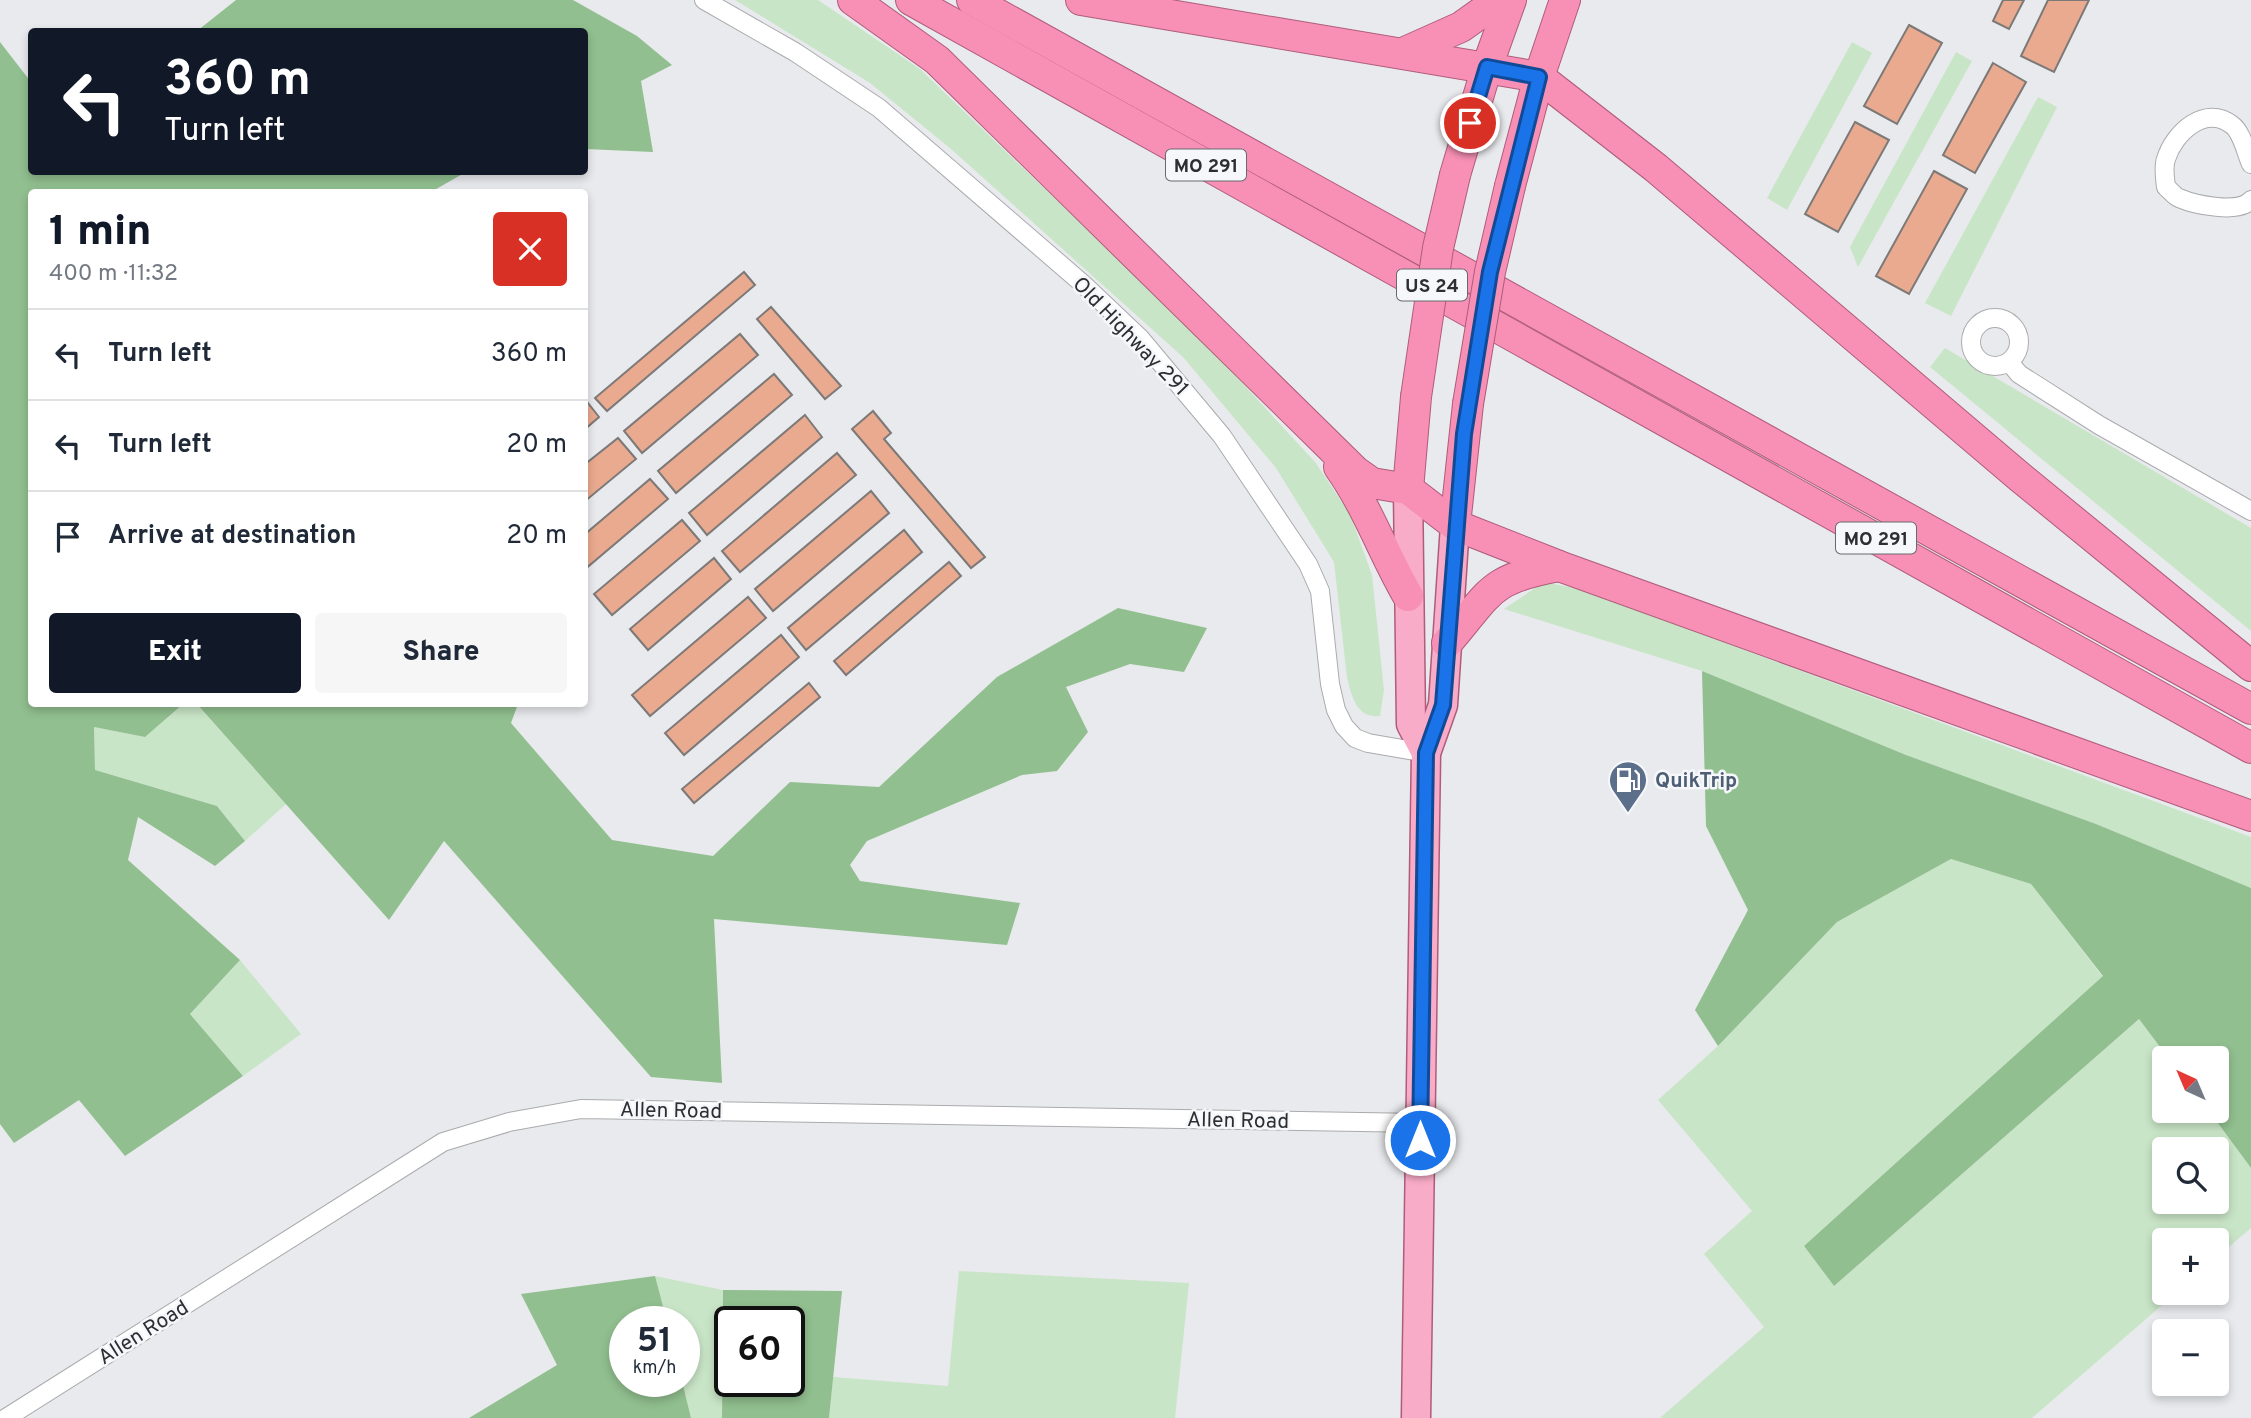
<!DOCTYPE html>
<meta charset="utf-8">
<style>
body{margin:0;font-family:Overpass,sans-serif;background:#f6f6f7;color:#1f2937;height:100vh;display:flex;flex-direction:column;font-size:26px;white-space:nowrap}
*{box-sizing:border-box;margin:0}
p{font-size:23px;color:#747a83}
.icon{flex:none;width:38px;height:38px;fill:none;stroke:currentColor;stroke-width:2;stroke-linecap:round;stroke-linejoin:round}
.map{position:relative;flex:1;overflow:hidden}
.panel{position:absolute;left:28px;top:189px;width:560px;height:518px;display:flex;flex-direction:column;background:#fff;border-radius:7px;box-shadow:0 4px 10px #0003}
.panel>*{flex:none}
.guide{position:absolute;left:28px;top:28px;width:560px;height:147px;border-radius:7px;box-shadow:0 4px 10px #0003;background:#111827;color:#fff;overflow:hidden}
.needle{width:46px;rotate:316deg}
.buttons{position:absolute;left:2152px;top:1046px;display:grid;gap:14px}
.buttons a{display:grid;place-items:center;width:77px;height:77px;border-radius:7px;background:#fff;box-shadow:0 4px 10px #0003;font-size:35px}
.speed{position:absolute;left:609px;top:1306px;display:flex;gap:14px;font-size:35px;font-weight:700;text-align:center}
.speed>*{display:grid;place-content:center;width:91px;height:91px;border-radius:50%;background:#fff;box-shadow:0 4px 10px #0003;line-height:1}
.speed small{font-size:18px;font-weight:400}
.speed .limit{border:4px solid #111;border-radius:10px;background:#fff;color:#111}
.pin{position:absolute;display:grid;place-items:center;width:60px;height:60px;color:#fff;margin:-30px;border:4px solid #fff;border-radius:50%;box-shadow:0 2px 7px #0007}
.me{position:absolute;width:77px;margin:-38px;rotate:0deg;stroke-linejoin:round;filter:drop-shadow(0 0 5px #0008)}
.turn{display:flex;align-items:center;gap:24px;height:147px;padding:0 21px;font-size:32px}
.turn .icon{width:91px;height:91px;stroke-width:2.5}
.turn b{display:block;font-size:49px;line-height:60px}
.round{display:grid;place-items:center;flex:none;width:74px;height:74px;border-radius:7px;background:#f6f6f7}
.overview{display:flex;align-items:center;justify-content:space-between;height:119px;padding:0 21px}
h1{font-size:42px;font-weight:800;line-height:52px;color:#111827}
.primary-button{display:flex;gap:14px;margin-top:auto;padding:14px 21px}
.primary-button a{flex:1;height:80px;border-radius:7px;background:#111827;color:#fff;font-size:28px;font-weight:800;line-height:80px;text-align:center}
.primary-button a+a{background:#f6f6f7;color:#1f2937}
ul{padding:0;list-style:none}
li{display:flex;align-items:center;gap:21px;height:91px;padding:0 21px;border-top:2px solid #e0e1e3}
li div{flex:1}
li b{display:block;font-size:26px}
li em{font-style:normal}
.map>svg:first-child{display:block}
</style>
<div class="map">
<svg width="2251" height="1418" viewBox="0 0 2251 1418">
<rect width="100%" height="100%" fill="#e9eaed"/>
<!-- green -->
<g fill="#c9e5c7" fill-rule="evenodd">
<path d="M735,0H818L920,69L1209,347L1315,462L1350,514L1372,575L1384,690L1380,716C1357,719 1352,697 1347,678L1334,562L1276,468L1183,357L951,149L870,83Z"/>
<polygon points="1852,42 1872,53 1787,210 1767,198"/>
<polygon points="1956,52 1972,61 1858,267 1850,247"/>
<polygon points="2038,97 2057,107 1951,316 1925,303"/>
<polygon points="1945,348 2251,528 2251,631 1930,367"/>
<polygon points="1544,582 1579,589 2251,837 2251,888 2096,824 1906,755 1702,671 1504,609"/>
<polygon points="183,704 197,704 286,804 245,841 217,806 95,770 94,727 145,737"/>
<path d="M1951,859L2031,884L2103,977L1804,1246L1834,1286L2139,1019L2169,1059H2165V1111H2209L2251,1168V1228L2217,1257V1241H2165V1293H2176L2032,1418H1660L1764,1327L1704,1254L1752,1211L1658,1100L1718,1046L1837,922ZM2165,1150H2217V1202H2165Z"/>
<polygon points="240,960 301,1034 243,1076 190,1014"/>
<polygon points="959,1271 1189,1283 1175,1418 829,1418 833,1377 948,1386"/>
<polygon points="655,1276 723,1290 722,1418 691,1418 682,1381 684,1321 667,1321"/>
</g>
<!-- forest -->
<g fill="#91bf8f" fill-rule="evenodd">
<polygon points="236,0 573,0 637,36 672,65 641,81 653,152 585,149 584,32 197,31"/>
<polygon points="0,42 31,82 32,172 466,172 431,192 32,192 32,704 183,704 145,737 94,727 95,770 217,806 245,841 215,866 138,817 128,860 240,960 190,1014 243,1076 125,1156 79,1100 14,1143 0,1124"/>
<polygon points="1118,608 1207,628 1184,672 1130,664 1066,687 1088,732 1057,771 1022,775 867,841 850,865 860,881 1020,903 1007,945 714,919 722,1083 651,1077 444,841 389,920 197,704 518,704 511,723 612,840 713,856 790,782 879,787 997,677"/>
<polygon points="1702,671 1906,755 2096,824 2251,888 2251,1168 2209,1111 2217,1111 2217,1059 2169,1059 2139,1019 1834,1286 1804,1246 2103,976 2031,884 1951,859 1837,922 1718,1046 1695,1010 1748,910 1706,826"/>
<polygon points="655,1276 667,1321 625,1321 625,1381 682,1381 691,1418 469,1418 557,1365 521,1294"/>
<path d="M723,1290L842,1291L829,1418H722ZM730,1321H789V1381H730Z"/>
</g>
<!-- building -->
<g fill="#e9aa8f" stroke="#7c7978" stroke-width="2">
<polygon points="2003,0 2024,0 2009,29 1993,21"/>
<polygon points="2048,0 2089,0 2054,72 2021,56"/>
<polygon points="1909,25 1942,43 1897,124 1864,106"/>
<polygon points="1993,63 2026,82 1975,173 1943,155"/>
<polygon points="1855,122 1889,140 1838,232 1805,214"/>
<polygon points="1934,171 1967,189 1909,294 1876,276"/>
<polygon points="744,272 755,285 607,411 595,398"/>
<polygon points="771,307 841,386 825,399 757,319"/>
<polygon points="740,334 758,355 642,453 624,431"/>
<polygon points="774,374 792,395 676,493 658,471"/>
<polygon points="588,403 599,417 584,430 584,406"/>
<polygon points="873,411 891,433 884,439 985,557 971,568 852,429"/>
<polygon points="805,415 822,437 707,535 689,513"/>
<polygon points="618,438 636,459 584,502 584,465"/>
<polygon points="837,453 856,475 740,572 722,551"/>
<polygon points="650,479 668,499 584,570 584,535"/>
<polygon points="871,491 889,513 773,611 755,589"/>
<polygon points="682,520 700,541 612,615 594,594"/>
<polygon points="904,530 922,552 806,650 788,628"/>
<polygon points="714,558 731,579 648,650 630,629"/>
<polygon points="949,562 961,576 846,675 834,661"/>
<polygon points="748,597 766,618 650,716 632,695"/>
<polygon points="781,635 799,657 684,755 665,733"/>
<polygon points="809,683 820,697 694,803 682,789"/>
</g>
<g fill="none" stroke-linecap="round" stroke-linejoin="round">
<defs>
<g id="minor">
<polyline points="704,0 795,52 879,108 1083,284 1140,338 1222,436 1308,564 1320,591 1330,684 1336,710 1344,726 1355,738 1368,743 1426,753"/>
<path d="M2251,164C2246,153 2242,132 2232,125C2205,104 2174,133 2166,159C2163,167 2165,178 2166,187C2170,190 2174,196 2179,198C2195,205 2239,214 2251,200"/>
<circle cx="1995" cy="342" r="24"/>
<polyline points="2009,362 2019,374 2099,425 2251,511"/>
<polyline points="6,1418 443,1142 509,1122 581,1109 1421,1123"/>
</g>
<g id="primary">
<polyline points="1408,489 1411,724 1426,753"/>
<polyline points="1416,1418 1426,753 1443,705 1455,525"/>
</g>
<g id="trunk">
<polyline points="853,0 937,60 1355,471 1372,483 1408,489 1455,525 1559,566 2251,816"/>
<polyline points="911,0 2251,748"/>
<polyline points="972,0 2251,709"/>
<polyline points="1081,0 1539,77 1656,168 2021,478 2251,666"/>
<polyline points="1405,52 1461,27 1499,0"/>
<polyline points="1455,175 1487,67 1511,0"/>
<polyline points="1510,186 1539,77 1565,0"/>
<path d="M1339,467C1368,508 1383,553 1408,596"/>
<polyline points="1408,489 1416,397"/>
<polyline points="1455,525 1468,404"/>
<path d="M1447,643C1491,592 1488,579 1559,566"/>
</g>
</defs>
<!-- minor casing -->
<use href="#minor" stroke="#aaabad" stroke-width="20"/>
<!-- primary casing -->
<use href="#primary" stroke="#af5c7a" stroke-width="31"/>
<!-- trunk casing -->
<use href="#trunk" stroke="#af5c7a" stroke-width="32"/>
<!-- minor -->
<use href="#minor" stroke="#fff" stroke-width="18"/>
<!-- primary -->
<use href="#primary" stroke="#f9acc7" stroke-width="28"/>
<!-- trunk -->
<use href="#trunk" stroke="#f790b4" stroke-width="30"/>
<defs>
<g id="trunk-bridge">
<polyline points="1416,397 1438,248 1455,175"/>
<polyline points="1468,404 1490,272 1510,186"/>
</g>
</defs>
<!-- trunk-bridge casing -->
<use href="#trunk-bridge" stroke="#af5c7a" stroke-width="32" stroke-linecap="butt"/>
<!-- trunk-bridge -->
<use href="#trunk-bridge" stroke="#f790b4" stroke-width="30"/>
</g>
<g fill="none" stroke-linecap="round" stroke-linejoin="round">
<defs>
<polyline id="route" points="1420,1140 1426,753 1443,705 1464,434 1490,272 1539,77 1487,67 1470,123"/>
</defs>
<!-- route casing -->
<use href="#route" stroke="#114b97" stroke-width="18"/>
<!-- route -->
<use href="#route" stroke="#1a73e8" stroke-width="12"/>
</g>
<!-- icons -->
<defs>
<symbol id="fuel-pin" viewBox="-11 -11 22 30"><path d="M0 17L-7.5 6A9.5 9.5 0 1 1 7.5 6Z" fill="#5c6f8a" stroke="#f6f7fa"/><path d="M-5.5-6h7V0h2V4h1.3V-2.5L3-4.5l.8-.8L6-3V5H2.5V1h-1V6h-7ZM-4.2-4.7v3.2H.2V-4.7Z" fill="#fff"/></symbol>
</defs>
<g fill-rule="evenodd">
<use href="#fuel-pin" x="1606" y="758" width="44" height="60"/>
</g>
<g text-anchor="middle" stroke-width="5" stroke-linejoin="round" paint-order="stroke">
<!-- shield labels -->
<g fill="#f6f7fa" stroke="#696a6c" stroke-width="2">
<rect x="1166" y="149.5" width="80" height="31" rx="5"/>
<rect x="1397" y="269.5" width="70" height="31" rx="5"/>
<rect x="1836" y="522.5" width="80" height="31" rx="5"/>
</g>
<g font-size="19" font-weight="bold" fill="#2d2e2f">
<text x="1206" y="172">MO 291</text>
<text x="1432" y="292">US 24</text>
<text x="1876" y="545">MO 291</text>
</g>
<!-- street labels -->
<g font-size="21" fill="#2d2e2f" stroke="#f6f7fa">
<text transform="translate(1131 336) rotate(46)" y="7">Old Highway 291</text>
<text transform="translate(671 1110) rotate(1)" y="7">Allen Road</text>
<text transform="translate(1238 1120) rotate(1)" y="7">Allen Road</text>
<text transform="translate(143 1332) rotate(-32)" y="7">Allen Road</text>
</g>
<!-- service labels -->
<g font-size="21" font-weight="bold" fill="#4e5e75" stroke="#f6f7fa" text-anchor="start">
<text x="1655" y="787">QuikTrip</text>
</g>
</g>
</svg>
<div class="buttons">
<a><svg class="needle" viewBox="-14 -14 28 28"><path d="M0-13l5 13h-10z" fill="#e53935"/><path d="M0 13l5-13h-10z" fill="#747a83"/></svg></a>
<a><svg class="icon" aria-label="search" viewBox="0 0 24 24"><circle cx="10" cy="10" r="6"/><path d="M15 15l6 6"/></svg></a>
<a>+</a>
<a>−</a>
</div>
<div class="speed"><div>51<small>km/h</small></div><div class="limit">60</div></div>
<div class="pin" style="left:1470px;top:123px;background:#d93025"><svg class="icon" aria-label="arrive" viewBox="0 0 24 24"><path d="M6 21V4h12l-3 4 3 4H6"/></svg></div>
<svg class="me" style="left:1420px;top:1140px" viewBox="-20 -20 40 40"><circle r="17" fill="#1a73e8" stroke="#fff" stroke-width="3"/><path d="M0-11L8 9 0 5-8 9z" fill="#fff"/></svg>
<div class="guide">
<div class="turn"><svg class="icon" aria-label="left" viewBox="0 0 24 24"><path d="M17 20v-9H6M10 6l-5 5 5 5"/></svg><div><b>360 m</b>Turn left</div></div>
</div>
<section class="panel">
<div class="overview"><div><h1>1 min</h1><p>400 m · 11:32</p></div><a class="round" style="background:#d93025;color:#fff"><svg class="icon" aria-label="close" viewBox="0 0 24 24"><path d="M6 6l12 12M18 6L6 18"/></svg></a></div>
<ul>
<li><svg class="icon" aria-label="left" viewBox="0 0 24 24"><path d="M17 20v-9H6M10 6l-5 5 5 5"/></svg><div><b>Turn left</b></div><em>360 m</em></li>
<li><svg class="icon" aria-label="left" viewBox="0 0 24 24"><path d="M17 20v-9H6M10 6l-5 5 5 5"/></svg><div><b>Turn left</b></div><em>20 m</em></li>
<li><svg class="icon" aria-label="arrive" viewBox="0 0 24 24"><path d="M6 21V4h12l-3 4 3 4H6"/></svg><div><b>Arrive at destination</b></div><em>20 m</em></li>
</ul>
<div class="primary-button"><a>Exit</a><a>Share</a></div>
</section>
</div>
